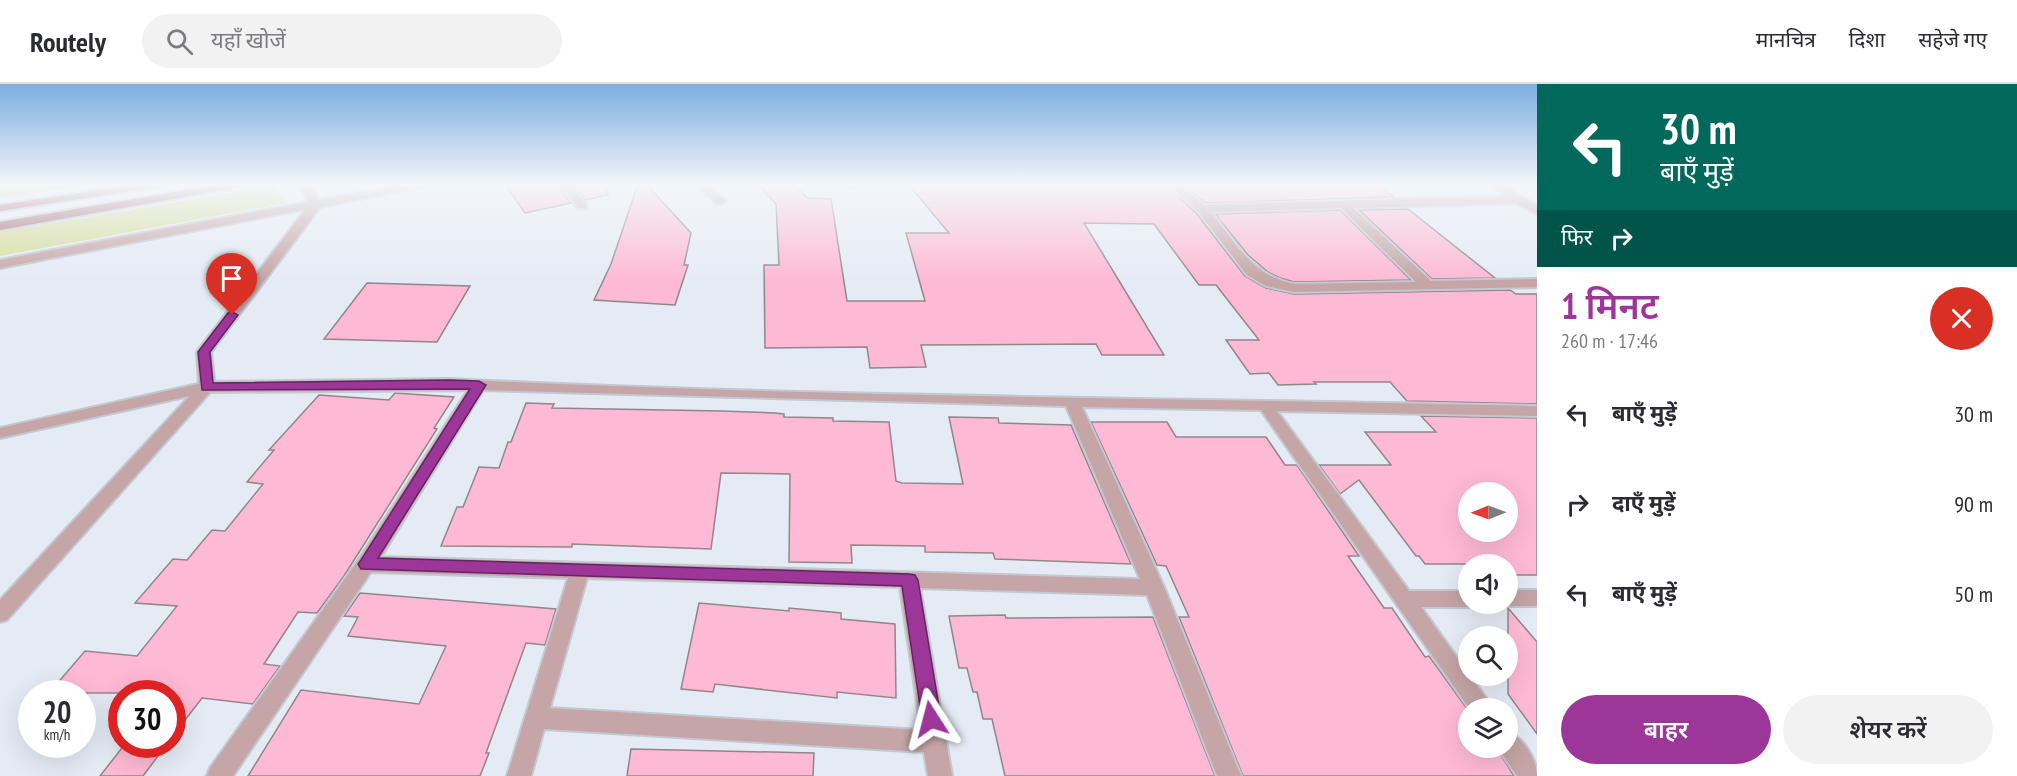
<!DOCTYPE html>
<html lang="hi">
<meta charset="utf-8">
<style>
body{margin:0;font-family:"PT Sans Narrow","Noto Sans Devanagari",sans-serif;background:#f2f2f3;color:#2b2b33;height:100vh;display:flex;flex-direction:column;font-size:22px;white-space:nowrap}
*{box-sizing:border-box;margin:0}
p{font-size:20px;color:#7c7c81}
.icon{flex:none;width:33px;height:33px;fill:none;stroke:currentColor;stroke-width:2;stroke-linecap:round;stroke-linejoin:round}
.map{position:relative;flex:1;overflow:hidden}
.drawer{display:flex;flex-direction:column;background:#fff;width:480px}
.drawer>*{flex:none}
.top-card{background:#00695c;color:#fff;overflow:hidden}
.needle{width:39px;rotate:269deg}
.controls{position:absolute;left:1458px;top:398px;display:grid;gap:12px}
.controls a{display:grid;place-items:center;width:60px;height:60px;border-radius:50%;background:#fff;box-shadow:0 6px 24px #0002;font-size:30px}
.speed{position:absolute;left:18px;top:596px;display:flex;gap:12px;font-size:30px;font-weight:700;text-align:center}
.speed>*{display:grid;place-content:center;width:78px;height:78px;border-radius:50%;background:#fff;box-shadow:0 6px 24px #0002;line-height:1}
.speed small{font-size:15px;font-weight:400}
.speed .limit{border:9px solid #d22;background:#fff;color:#111}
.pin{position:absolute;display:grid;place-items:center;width:51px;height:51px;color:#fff;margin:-62px -26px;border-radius:50% 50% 50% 0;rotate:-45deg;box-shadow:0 0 6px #0007}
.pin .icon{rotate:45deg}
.me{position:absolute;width:66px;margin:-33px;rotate:351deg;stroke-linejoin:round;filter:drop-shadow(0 0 4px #0008)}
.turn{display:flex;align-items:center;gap:21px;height:126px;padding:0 24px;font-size:27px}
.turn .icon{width:78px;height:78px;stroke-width:2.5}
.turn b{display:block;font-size:42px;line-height:51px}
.then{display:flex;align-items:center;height:57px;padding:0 24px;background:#0003;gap:12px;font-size:22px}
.round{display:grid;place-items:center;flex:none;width:63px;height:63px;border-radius:32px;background:#f2f2f3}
.head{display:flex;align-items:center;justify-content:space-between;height:102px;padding:0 24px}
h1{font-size:36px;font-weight:600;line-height:45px;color:#9d3699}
.button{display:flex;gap:12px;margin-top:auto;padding:12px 24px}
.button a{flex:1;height:69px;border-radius:36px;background:#9d3699;color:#fff;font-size:24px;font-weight:600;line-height:69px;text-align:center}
.button a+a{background:#f2f2f3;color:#2b2b33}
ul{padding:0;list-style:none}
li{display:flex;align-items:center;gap:18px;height:90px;padding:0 24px}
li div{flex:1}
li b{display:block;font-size:22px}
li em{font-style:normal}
header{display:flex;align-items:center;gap:36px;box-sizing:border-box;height:84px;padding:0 30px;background:#fff;border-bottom:2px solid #e1e1e2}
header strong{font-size:28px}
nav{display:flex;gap:33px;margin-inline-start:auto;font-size:21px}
.search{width:420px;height:54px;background:#f2f2f3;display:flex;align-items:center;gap:15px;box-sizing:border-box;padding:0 21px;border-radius:33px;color:#7c7c81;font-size:22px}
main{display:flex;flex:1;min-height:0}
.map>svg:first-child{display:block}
</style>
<header>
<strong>Routely</strong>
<div class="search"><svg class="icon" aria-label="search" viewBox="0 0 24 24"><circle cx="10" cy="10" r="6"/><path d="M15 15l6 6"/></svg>यहाँ खोजें</div>
<nav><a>मानचित्र</a><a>दिशा</a><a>सहेजे गए</a></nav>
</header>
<main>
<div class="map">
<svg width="1537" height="692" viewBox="0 0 1537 692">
<rect width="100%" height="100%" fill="#e5ebf5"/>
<!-- green -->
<g fill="#d5dc9a">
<polygon points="0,100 95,100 0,114"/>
<polygon points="273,102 285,119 0,172 0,148"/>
</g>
<!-- building -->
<g fill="#feb9d5" stroke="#92868a" stroke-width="1.5" fill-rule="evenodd">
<polygon points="505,100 556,100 571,119 525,129"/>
<polygon points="572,100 606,100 608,111 585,116"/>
<polygon points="638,100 646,100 691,149 684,181 688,181 675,221 594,216 611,180"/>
<polygon points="757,100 793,100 807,114 831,115 847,217 925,217 906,149 949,149 908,100 1165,100 1196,129 1245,192 1266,204 1294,210 1510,206 1516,210 1537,210 1537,320 1407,317 1390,298 1314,298 1316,300 1278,301 1269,289 1250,290 1226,256 1259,256 1216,201 1199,201 1154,140 1084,139 1164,271 1102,271 1096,260 921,261 926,283 870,284 867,263 765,264 764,181 779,181 776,120"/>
<polygon points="1181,100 1377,100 1394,113 1206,119"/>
<polygon points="1408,125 1495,194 1432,195 1359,126"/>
<polygon points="1340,126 1411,196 1294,198 1280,194 1268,188 1248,171 1215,130"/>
<polygon points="367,199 470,202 437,258 324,255"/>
<polygon points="395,309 454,313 434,344 437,345 344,492 317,529 298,528 264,580 280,582 253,620 202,614 172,653 172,609 49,609 85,567 137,572 177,522 135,519 173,475 187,476 212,446 225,447 263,400 247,398 274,366 269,366 319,311 389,316"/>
<polygon points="526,319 554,320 552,324 722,327 775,329 784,330 784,333 833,334 833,337 889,338 896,397 902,399 963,400 949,333 998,334 999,339 1071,341 1131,480 995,475 993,469 925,468 925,462 851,461 852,479 789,478 790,390 721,389 711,465 572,460 572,463 441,462 457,423 463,423 479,383 499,384 508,358 511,358"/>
<path d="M1421,332L1537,334V491H1508V480H1425L1419,472H1416L1359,396L1340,410L1319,381H1391L1365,348H1436ZM1468,408H1508V447H1468Z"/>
<polygon points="1091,338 1167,338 1176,353 1266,353 1285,381 1297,381 1359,472 1348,472 1384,524 1392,524 1425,573 1429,572 1468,626 1468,663 1496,663 1514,692 1243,692 1179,533 1189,533 1166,482 1157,481"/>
<polygon points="360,509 556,525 545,561 526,559 486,669 489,669 480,692 248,692 301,606 419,620 446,562 348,552 358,533 344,532"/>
<polygon points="699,519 789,527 789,524 841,529 841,535 895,540 896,614 837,608 837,614 715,600 713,608 681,605"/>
<polygon points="1508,524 1537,558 1537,650 1508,610"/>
<polygon points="1005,531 1006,534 1153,533 1215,692 1005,692 992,635 983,635 977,608 973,608 967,584 959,584 949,532"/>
<polygon points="125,660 167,660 143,692 100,692"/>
<polygon points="631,665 814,669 813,692 627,692"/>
</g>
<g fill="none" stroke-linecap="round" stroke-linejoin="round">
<defs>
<g id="minor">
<polygon points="558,100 569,100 586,120 586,124 578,124"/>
<polygon points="696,100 707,100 726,117 720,120 716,119"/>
<polygon points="845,100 858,100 859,101 853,104"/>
<path d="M1167,100H1178L1205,121L1506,112L1489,100H1502L1537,122V130L1516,119L1353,124L1431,197L1537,195V203L1294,208L1266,202L1247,191L1198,127ZM1341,124L1416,198L1294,200C1251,191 1237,161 1211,128Z"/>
<path d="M449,295C811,313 1174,314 1537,322V332L1277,327L1409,507H1468V519H1476L1475,521L1468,523H1421L1493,624H1469L1261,326L1082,323L1164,503L1241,692H1217L1147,511L920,504L952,692H928L924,668L544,645L531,692H507L568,494L371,488L233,692H207L210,684L359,475L468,306L207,308L0,354V344L207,298ZM483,306L1066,322L1140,495L381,473ZM587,494L900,503L921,646L550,624Z"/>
<polygon points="1508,506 1537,506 1537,522 1508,522 1501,520 1508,519"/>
<path d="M1508,648C1524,654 1537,676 1537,692H1517L1500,667L1498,663H1508Z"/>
</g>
<polygon id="tertiary" points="298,100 309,100 318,116 405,100 427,100 421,103 320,123 211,268 215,303 212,306 7,536 0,538 0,516 199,302 197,268 306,125 0,184 0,176 308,118"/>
<g id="primary">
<polygon points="138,100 163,100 157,103 0,127 0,121"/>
<polygon points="222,100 245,100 239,103 0,146 0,138"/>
</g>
</defs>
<!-- minor casing -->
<use href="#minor" stroke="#c3c8d1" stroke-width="4"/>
<!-- tertiary casing -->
<use href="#tertiary" stroke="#c3c8d1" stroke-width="4"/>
<!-- primary casing -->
<use href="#primary" stroke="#c3c8d1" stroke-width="4"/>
<!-- minor -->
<use href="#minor" fill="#c5a5a6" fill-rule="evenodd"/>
<!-- tertiary -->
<use href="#tertiary" fill="#c5a5a6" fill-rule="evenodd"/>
<!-- primary -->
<use href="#primary" fill="#a2696e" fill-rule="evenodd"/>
</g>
<!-- sky -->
<linearGradient id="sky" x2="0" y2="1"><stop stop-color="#7cade0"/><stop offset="0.51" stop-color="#f3f6fa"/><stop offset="1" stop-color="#f3f6fa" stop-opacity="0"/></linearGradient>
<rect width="1537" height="197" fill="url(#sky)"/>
<!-- route -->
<polygon fill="#9d3699" stroke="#662363" stroke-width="1.5" points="232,228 238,231 210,268 213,299 449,296 479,297 486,301 378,474 909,490 915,491 918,496 941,635 938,641 931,643 924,641 922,635 902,502 361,485 358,480 361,476 470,305 202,306 198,268 228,229"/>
</svg>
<div class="controls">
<a><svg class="needle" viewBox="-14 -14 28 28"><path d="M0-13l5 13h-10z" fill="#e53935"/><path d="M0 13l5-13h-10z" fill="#7c7c81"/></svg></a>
<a><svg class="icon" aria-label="sound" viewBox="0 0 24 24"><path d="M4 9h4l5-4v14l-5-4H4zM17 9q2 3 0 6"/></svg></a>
<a><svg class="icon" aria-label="search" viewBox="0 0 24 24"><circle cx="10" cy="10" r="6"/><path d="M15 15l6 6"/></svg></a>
<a><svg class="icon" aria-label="layers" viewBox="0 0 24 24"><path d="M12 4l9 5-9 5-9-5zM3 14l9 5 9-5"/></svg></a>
</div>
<div class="speed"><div>20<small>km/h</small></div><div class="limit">30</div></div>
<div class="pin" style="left:232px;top:231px;background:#d93025"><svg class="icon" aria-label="arrive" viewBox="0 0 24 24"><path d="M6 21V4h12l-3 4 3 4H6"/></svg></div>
<svg class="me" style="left:931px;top:635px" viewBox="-20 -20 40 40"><path d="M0-17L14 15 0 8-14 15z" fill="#9d3699" stroke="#fff" stroke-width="4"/></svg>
</div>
<section class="drawer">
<div class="top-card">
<div class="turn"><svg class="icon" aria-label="left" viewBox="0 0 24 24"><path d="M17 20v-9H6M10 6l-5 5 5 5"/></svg><div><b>30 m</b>बाएँ मुड़ें</div></div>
<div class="then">फिर<svg class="icon" aria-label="right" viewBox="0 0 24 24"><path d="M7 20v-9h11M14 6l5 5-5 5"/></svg></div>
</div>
<div class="head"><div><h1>1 मिनट</h1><p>260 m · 17:46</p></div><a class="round" style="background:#d93025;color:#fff"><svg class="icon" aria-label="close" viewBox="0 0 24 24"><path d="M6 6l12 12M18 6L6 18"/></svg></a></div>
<ul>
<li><svg class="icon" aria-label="left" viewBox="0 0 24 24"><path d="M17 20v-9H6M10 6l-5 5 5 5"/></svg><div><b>बाएँ मुड़ें</b></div><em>30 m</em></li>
<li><svg class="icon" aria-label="right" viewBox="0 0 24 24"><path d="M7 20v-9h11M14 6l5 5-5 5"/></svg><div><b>दाएँ मुड़ें</b></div><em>90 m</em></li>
<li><svg class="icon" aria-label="left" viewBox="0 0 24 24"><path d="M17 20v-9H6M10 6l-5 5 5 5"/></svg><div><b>बाएँ मुड़ें</b></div><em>50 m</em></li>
</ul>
<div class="button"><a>बाहर</a><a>शेयर करें</a></div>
</section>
</main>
